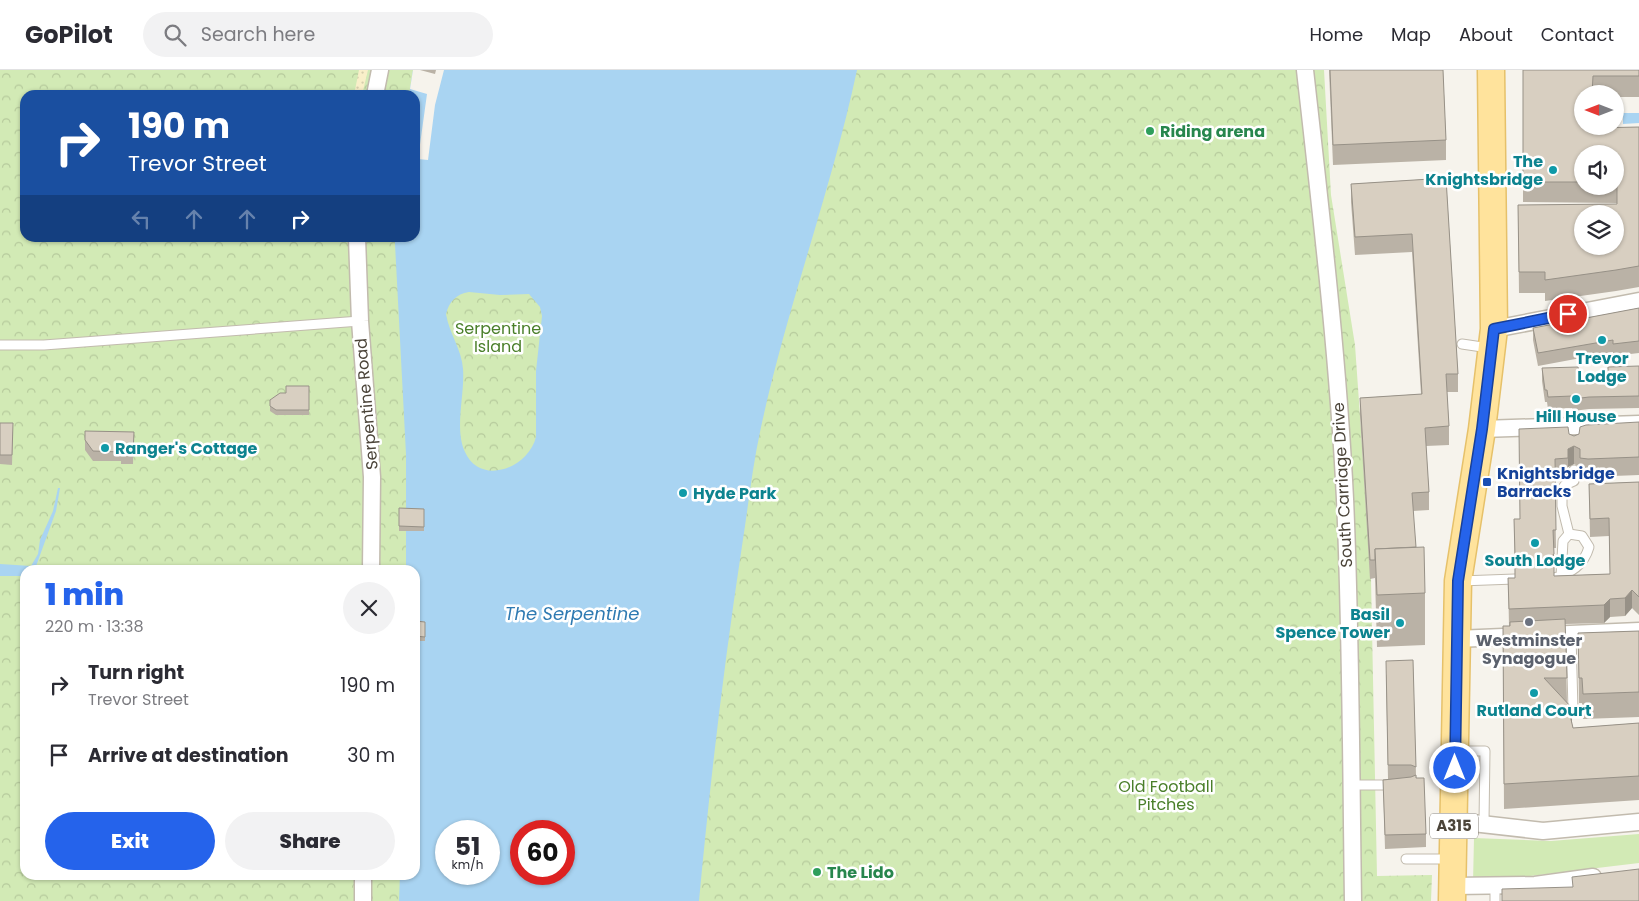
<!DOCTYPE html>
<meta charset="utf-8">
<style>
body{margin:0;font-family:Poppins,sans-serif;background:#f2f2f3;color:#2b2b33;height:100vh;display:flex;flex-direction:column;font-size:19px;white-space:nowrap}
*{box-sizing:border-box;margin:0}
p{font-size:16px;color:#7c7c81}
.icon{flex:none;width:28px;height:28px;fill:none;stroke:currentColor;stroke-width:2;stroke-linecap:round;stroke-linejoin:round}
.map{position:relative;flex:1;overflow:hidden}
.sheet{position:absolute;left:20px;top:495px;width:400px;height:315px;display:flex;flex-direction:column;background:#fff;border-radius:15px;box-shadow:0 1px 4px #0004}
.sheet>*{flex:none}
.guide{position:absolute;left:20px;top:20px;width:400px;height:152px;border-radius:15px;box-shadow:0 1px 4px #0004;background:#1a4fa0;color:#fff;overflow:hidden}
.needle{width:32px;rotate:270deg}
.controls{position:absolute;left:1574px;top:15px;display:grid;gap:10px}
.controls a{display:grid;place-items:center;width:50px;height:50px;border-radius:50%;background:#fff;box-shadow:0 1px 4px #0004;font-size:25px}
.speed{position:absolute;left:435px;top:750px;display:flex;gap:10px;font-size:25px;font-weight:700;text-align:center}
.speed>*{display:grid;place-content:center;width:65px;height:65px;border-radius:50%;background:#fff;box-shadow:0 1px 4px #0004;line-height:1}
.speed small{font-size:12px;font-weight:400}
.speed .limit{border:8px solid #d22;background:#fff;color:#111}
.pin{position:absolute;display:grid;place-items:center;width:42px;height:42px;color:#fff;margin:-21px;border:2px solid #fff;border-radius:50%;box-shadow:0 1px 5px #0007}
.me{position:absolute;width:55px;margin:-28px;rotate:0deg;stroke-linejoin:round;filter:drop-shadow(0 0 4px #0008)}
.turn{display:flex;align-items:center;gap:18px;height:105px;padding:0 25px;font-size:22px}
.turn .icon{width:65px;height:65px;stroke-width:2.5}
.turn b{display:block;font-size:35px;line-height:42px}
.lanes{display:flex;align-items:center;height:48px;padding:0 25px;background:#0003;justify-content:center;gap:25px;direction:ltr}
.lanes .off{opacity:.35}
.round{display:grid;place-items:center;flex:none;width:52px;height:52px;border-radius:26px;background:#f2f2f3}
.summary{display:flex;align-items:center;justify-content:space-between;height:85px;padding:0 25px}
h1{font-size:30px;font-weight:800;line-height:38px;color:#2563eb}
.button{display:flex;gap:10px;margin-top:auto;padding:10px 25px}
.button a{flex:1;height:58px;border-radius:30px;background:#2563eb;color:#fff;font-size:20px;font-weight:800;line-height:58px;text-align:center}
.button a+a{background:#f2f2f3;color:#2b2b33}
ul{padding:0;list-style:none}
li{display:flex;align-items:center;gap:15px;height:70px;padding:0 25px}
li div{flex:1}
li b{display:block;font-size:19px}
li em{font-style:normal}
header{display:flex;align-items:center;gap:30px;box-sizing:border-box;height:70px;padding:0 25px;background:#fff;border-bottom:1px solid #e1e1e2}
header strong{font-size:24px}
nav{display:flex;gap:28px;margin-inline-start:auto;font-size:18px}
.search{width:350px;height:45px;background:#f2f2f3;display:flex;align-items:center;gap:12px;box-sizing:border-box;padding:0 18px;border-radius:28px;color:#7c7c81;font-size:19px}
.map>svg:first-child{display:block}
</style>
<header>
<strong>GoPilot</strong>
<div class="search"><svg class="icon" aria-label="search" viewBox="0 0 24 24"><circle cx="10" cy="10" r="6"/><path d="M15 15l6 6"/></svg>Search here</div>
<nav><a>Home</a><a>Map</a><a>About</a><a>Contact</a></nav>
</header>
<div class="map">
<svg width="1639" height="831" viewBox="0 0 1639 831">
<defs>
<pattern id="forest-crowns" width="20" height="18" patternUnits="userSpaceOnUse" patternTransform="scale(1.25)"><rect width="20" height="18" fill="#d2eab5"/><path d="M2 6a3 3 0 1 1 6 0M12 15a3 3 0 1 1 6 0" fill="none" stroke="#b6ca9c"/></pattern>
<pattern id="sand-dots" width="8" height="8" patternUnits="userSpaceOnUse" patternTransform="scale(1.25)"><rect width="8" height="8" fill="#f9efc9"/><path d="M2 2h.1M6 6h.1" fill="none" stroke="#d7cead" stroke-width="1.8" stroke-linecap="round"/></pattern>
</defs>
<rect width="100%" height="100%" fill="#f6f3ec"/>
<!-- green -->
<polygon fill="#d2eab5" points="1639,764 1639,793 1473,813 1474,768 1551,771"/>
<!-- forest -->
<path fill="url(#forest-crowns)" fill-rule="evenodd" d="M0,0H1324L1331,125L1355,275L1360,346L1371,509L1377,806L1432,805L1431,831H0ZM25,25H415V168H25ZM25,500H415V805H25ZM446,761H489V804H446ZM521,761H564V804H521Z"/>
<!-- sand -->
<polygon fill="url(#sand-dots)" points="359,0 368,0 362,25 354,25"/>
<!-- water -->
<g fill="#a9d4f2" fill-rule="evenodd">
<path d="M413,0H857C831,122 786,239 760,362C752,399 748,438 742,476C724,594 710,712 699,831H399L400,805H415V500H406V384L395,174V168H415V25H409ZM469,222L500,225L529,224L540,237L542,246L536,301V367C528,399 480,416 465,382C454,358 465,325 463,299C462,280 449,263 446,244C449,232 456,224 469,222ZM446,761H489V804H446ZM521,761H564V804H521Z"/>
<polygon points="1623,43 1639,43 1639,53 1623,54"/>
<polygon points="58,418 60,418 56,441 35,499 25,500 25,506 0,506 0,494 31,496 38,484 40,470 53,441"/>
</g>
<!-- pier -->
<polygon fill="#f6f3ec" points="413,0 444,0 435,35 428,90 418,89 427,24 410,19"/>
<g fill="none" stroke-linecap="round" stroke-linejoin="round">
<defs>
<g id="lane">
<polyline points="1462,274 1489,278"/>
<polyline points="0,275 44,275 360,251"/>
<polyline points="1569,464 1562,436 1562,419 1565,415 1574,411 1574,400"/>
<path d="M1554,508C1571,503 1584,495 1589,477L1582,466L1569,464L1563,471L1561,506"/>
<polyline points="1460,511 1515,509"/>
<polyline points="1571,565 1573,640"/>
<polyline points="1456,681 1485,681 1484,752"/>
<polyline points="1352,715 1394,715"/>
<polyline points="1406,789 1451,789"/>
<polyline points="1495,831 1495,817"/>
</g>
<g id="street">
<path d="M1305,0C1321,143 1338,286 1345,429C1351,563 1351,697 1353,831"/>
<polyline points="375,25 380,0"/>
<polyline points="357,168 360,251 372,407 371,500"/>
<polyline points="1494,259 1639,231"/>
<polyline points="1482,359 1639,354"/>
<polyline points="1456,569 1639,561"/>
<polyline points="1455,751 1543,761 1639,752"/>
<polyline points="1453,816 1535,815 1593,807"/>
<polyline points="363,831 363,805"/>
</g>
<polyline id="primary" points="1452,831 1458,511 1482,359 1494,259 1491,0"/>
</defs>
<!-- lane casing -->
<use href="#lane" stroke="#c2bbae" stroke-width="11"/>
<!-- street casing -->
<use href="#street" stroke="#c2bbae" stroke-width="19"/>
<!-- primary casing -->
<use href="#primary" stroke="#e6c16a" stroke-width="29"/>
<!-- lane -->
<use href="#lane" stroke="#fff" stroke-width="9"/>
<!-- street -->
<use href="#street" stroke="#fff" stroke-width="16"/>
<!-- primary -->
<use href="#primary" stroke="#ffe39c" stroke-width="26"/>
</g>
<!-- wall -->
<g fill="#bab2a6" fill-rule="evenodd">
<polygon points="420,0 436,0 435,4"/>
<polygon points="1329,0 1443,0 1446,70 1446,90 1333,95"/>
<path d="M1523,0H1639V27H1615V24H1582V56H1592V58L1639,57V217L1616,221L1545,231V223H1519L1518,135L1617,134V133L1523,132ZM1582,84H1615V116H1582Z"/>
<polygon points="1446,108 1458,304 1458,322 1447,322 1449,356 1449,375 1426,376 1429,422 1429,440 1413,441 1416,477 1425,523 1425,575 1377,577 1375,508 1370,509 1360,346 1360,328 1421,324 1412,182 1355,185 1351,132 1351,114"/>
<polygon points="1639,238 1639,283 1613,286 1613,282 1538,296 1533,270 1533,258"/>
<polygon points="1639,296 1639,338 1589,339 1573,341 1572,338 1548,339 1547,332 1545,332 1542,311 1542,298 1581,311 1608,309"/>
<polygon points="309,316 309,345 276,345 270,341 270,330 286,323"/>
<polygon points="1639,352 1639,405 1588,407 1580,406 1580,397 1574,394 1568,397 1568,406 1555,407 1556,478 1553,478 1554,506 1610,504 1609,466 1590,467 1589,414 1639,412 1639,545 1632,538 1625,546 1610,547 1604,553 1565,554 1567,632 1573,658 1639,653 1639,730 1504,739 1503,556 1509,556 1508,508 1515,508 1514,449 1520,449 1569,364 1574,366"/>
<polygon points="0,353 13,362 12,395 0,394"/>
<polygon points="85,361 134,362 133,394 121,394 121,391 93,391 85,380"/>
<polygon points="399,438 424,439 424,461 399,461"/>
<polygon points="415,551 425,552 425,571 415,571"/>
<polygon points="1639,561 1639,647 1583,649 1582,633 1579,633 1578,563"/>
<polygon points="1413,590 1416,705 1426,764 1426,777 1385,779 1383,710 1388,709 1386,605"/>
</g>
<!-- shaded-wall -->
<g fill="#979187">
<polygon points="1574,376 1574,394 1568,397 1568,406 1568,379"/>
<polygon points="1554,484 1554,502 1548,507 1548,489"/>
<polygon points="1632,520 1632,538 1625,546 1625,528"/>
<polygon points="1610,529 1610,547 1604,553 1604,535"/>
<polygon points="1572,638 1572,663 1570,645"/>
</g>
<!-- building -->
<g fill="#d8cfc1" stroke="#979187" fill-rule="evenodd">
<polygon points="1330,0 1443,0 1446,70 1333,75"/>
<path d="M1523,0H1639V6H1593L1592,24H1582V56H1591V58L1639,57V196L1616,200L1545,210V202H1519L1518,135L1617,134V112H1615V84H1582V112H1523ZM1582,144H1615V176H1582Z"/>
<polygon points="1446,108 1458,304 1446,304 1449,356 1425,358 1429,422 1412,423 1416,477 1375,479 1375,490 1370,490 1360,328 1422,324 1412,164 1355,167 1351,114"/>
<polygon points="1639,238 1639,271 1613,274 1613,270 1538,283 1533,258"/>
<polygon points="1639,296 1639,326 1589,327 1573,329 1572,326 1548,327 1547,320 1545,320 1542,298 1578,297 1581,311 1608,309 1608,297"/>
<polygon points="286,316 309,316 309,340 276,340 270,336 270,330 280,323 286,323"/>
<polygon points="1639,352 1639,387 1588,389 1580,388 1580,379 1574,376 1568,379 1568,388 1555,389 1556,460 1553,460 1554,484 1548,489 1550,494 1554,496 1554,506 1610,504 1609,448 1590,449 1589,414 1639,412 1639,527 1632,520 1625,528 1610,529 1604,535 1509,539 1508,508 1515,508 1515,497 1521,491 1520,487 1515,485 1514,449 1520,449 1519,359 1568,357 1569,364 1574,366 1579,364 1580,357 1586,355"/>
<polygon points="0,353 13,353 12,385 0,385"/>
<polygon points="85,361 134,362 133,385 121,384 121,382 93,381 85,370"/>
<polygon points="399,438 424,439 424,457 399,456"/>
<polygon points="1424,477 1425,523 1377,525 1375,479"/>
<polygon points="1565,549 1567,608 1544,608 1572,638 1570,645 1573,658 1639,653 1639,706 1504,714 1503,556 1510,556 1510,552"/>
<polygon points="415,551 425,552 425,567 415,566"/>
<polygon points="1639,561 1639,622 1583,624 1582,608 1579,608 1578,563"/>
<polygon points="1413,590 1416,697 1411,695 1388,695 1386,591"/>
<polygon points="1416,705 1416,708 1424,708 1426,764 1385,765 1383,710 1411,707"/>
<polygon points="1639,799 1639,831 1502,831 1502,819 1573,817 1572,807"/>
</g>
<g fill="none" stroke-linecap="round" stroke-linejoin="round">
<defs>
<polyline id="route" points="1455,698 1458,511 1482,359 1494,259 1568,244"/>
</defs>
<!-- route casing -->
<use href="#route" stroke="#184099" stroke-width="12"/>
<!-- route -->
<use href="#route" stroke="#2563eb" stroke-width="9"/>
</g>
<!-- markers -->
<g fill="#2e9e5b" stroke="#fff" stroke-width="2">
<circle cx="1150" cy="61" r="5"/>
<circle cx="817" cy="802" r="5"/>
</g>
<g fill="#0f9aa8" stroke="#fff" stroke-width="2">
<circle cx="1553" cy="100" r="5"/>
<circle cx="1602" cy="270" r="5"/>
<circle cx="1576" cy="329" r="5"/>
<circle cx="105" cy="378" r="5"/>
<circle cx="683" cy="423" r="5"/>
<circle cx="1535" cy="473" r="5"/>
<circle cx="1400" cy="553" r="5"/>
<circle cx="1534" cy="623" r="5"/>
</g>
<rect fill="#1a4fb4" stroke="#fff" stroke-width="2" x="1482" y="407" width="10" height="10" rx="2.5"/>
<circle fill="#6b7280" stroke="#fff" stroke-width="2" cx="1529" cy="552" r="5"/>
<g text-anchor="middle" stroke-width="5" stroke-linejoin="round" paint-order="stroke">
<!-- shield labels -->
<rect fill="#fff" stroke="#817c74" stroke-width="1" x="1430" y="743.5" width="48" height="25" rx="4"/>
<g font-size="15" font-weight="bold" fill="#4b4439">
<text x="1454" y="761">A315</text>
</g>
<!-- leisure labels -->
<g font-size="16" font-weight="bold" fill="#27864d" stroke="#fff" text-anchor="start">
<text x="1160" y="67">Riding arena</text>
<text x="827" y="808">The Lido</text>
</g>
<!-- culture labels -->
<g font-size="16" font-weight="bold" fill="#0d838f" stroke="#fff">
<text x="1543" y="97" text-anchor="end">The<tspan x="1543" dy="18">Knightsbridge</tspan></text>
<text x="1602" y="294">Trevor<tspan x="1602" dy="18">Lodge</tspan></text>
<text x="1576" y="352">Hill House</text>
<text x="115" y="384" text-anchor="start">Ranger's Cottage</text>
<text x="693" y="429" text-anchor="start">Hyde Park</text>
<text x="1535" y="496">South Lodge</text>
<text x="1390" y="550" text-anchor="end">Basil<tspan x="1390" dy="18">Spence Tower</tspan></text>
<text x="1534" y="646">Rutland Court</text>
</g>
<!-- park labels -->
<g font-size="16" fill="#4a7f2a" stroke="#fff">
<text x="498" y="264">Serpentine<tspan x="498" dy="18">Island</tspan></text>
<text x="1166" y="722">Old Football<tspan x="1166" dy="18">Pitches</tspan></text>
</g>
<!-- street labels -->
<g font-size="16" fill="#4b4439" stroke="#fff">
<text transform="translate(366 334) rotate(-95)" y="6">Serpentine Road</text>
<text transform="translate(1342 415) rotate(-93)" y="6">South Carriage Drive</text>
</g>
<!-- transit labels -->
<g font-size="16" font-weight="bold" fill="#164399" stroke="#fff" text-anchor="start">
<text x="1497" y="409">Knightsbridge<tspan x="1497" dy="18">Barracks</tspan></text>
</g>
<!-- worship labels -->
<g font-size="16" font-weight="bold" fill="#5b616d" stroke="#fff">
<text x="1529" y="576">Westminster<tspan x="1529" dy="18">Synagogue</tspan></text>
</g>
<!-- water labels -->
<g font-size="18" font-style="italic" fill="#2e7ab2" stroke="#fff">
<text x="572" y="550">The Serpentine</text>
</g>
</g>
</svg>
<div class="controls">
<a><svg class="needle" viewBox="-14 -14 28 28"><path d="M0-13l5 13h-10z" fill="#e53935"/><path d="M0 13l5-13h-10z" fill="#7c7c81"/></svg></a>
<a><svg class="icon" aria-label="sound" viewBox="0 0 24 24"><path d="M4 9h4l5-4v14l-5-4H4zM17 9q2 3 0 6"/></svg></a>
<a><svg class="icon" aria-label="layers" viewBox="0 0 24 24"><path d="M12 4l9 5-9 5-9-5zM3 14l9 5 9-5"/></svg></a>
</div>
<div class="speed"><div>51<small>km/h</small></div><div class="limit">60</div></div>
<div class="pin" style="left:1568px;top:244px;background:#d93025"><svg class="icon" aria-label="arrive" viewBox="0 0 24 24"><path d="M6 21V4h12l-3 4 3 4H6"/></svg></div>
<svg class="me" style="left:1455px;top:698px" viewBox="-20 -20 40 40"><circle r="17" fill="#2563eb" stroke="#fff" stroke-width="3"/><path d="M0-11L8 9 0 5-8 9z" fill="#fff"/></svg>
<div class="guide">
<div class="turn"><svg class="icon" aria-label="right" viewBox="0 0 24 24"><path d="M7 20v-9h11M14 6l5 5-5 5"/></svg><div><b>190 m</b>Trevor Street</div></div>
<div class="lanes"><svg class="icon off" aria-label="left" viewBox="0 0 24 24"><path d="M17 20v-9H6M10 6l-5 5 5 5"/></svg><svg class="icon off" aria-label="ahead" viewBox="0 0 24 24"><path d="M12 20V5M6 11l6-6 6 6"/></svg><svg class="icon off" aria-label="ahead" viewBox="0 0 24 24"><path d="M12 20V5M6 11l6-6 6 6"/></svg><svg class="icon" aria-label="right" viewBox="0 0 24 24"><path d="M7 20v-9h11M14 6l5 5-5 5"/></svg></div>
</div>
<section class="sheet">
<div class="summary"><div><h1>1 min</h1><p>220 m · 13:38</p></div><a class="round"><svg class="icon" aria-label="close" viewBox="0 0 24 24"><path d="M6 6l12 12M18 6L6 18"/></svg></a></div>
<ul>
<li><svg class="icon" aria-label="right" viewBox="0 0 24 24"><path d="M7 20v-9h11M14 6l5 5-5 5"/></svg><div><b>Turn right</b><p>Trevor Street</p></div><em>190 m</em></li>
<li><svg class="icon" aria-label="arrive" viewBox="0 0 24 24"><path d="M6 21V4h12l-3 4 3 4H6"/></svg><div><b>Arrive at destination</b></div><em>30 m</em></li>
</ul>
<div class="button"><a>Exit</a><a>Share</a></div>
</section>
</div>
